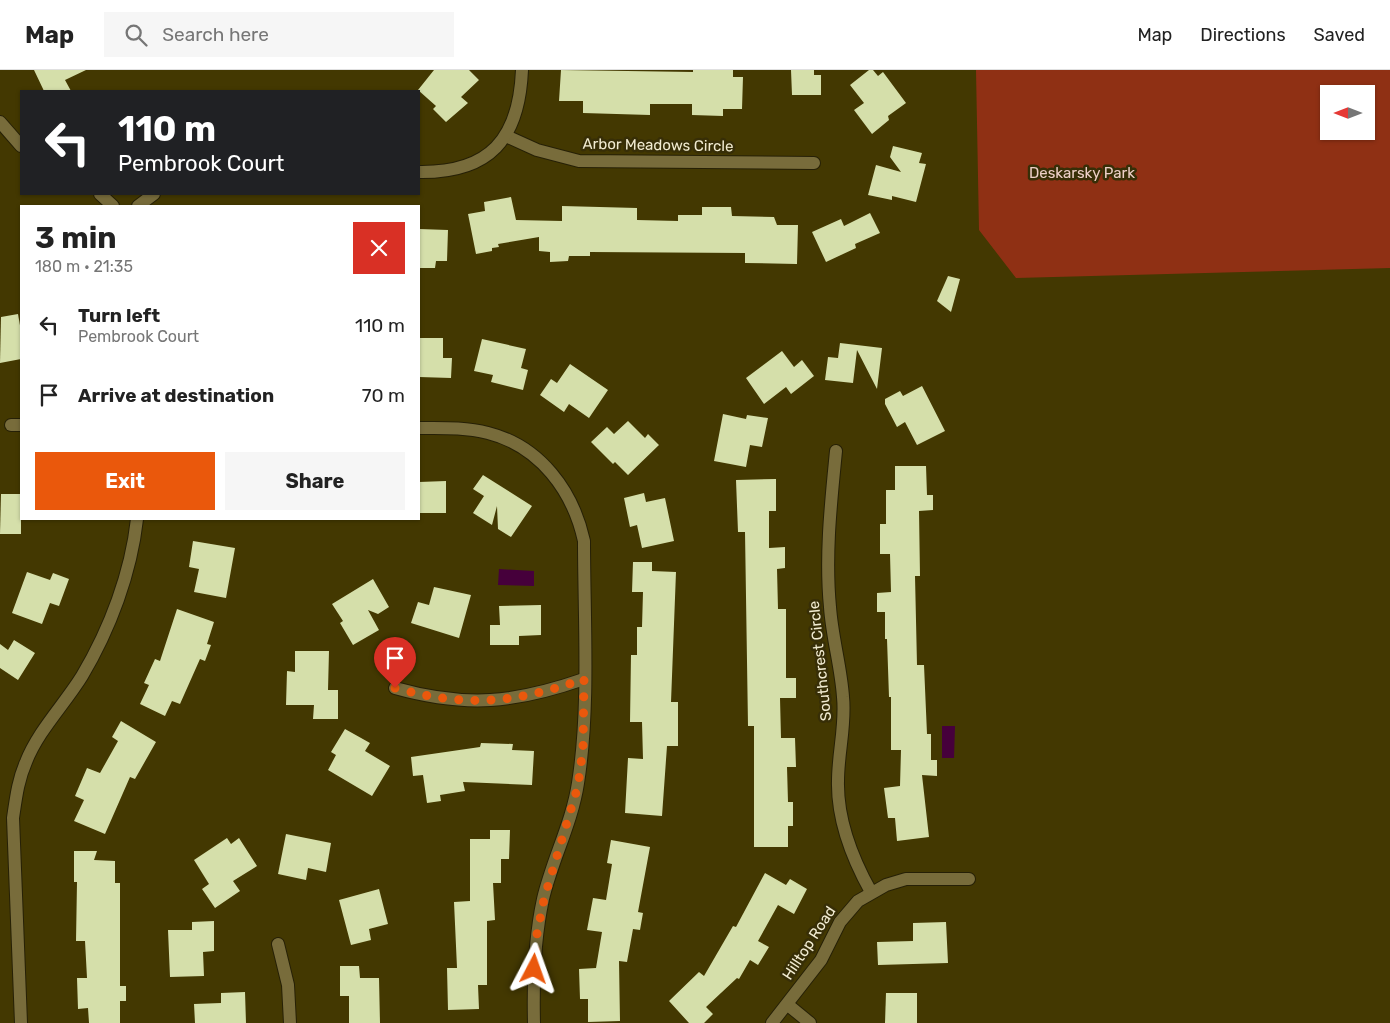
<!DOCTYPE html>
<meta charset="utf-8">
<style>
body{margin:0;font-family:Rubik,sans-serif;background:#f6f6f6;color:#222;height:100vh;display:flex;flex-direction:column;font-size:19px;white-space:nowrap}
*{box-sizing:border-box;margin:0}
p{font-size:16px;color:#767676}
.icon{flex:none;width:28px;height:28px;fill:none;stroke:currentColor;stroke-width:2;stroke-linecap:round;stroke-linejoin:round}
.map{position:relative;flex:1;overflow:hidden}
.details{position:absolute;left:20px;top:135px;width:400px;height:315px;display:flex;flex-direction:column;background:#fff;border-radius:0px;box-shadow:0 1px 4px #0004}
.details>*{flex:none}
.banner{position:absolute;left:20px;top:20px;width:400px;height:105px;border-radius:0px;box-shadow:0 1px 4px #0004;background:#202124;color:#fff;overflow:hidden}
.needle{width:32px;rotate:270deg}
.controls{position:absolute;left:1320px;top:15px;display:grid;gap:10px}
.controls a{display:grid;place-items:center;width:55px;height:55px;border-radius:0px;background:#fff;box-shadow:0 1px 4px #0004;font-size:25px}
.pin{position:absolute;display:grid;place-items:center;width:42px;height:42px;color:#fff;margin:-51px -21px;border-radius:50% 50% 50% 0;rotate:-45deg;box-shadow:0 0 5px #0007}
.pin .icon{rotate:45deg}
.me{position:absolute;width:55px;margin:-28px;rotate:4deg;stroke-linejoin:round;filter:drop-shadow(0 0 4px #0008)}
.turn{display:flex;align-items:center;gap:18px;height:105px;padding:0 15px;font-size:22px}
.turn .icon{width:65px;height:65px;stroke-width:2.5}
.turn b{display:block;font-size:35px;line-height:42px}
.round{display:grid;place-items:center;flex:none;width:52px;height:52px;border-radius:0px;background:#f6f6f6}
.head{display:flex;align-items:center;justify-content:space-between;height:85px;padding:0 15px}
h1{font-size:30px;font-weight:700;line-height:38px}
.button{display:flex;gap:10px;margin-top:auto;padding:10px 15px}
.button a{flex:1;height:58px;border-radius:0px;background:#ea580c;color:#fff;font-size:20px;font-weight:700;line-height:58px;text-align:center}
.button a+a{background:#f6f6f6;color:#222}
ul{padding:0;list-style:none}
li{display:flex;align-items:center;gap:15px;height:70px;padding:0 15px}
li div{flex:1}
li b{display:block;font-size:19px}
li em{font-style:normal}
header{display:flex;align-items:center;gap:30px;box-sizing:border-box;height:70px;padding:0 25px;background:#fff;border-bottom:1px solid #e0e0e0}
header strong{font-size:24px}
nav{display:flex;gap:28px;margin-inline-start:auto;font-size:18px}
.search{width:350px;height:45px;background:#f6f6f6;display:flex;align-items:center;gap:12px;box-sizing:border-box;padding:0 18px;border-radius:0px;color:#767676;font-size:19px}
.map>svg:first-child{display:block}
</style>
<header>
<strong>Map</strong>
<div class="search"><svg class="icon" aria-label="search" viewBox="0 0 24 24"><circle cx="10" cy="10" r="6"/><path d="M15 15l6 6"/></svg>Search here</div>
<nav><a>Map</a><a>Directions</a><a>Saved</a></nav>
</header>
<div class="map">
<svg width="1390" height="953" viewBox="0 0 1390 953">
<rect width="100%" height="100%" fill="#433801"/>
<!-- green -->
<path fill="#8f3014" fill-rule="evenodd" d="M976,0H1390V198L1016,208L979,160ZM1329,24H1366V61H1329Z"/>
<!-- water -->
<g fill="#46003b">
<polygon points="499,499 534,501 534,516 498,515"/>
<polygon points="942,656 955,656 954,688 942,688"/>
</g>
<!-- building -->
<g fill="#d5dfaa">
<polygon points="34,0 86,0 65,10 71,21 44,21"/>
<polygon points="434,0 469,0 479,10 461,27 468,33 446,52 433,39 436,36 418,20"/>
<polygon points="561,0 693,2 693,0 733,0 733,7 743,7 742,39 723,39 723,46 692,45 692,34 650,34 650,45 583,43 583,31 559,31"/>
<polygon points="791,0 814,0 814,5 821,5 821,25 792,25"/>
<polygon points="869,0 873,0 878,6 883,2 906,33 888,46 889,50 872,64 854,40 864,33 850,15"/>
<polygon points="893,76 922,83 919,93 926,94 916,132 892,126 892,130 868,125 876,95 901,102 890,87"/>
<polygon points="511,127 516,150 562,151 562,136 637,138 637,150 678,151 678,145 702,145 702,137 731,137 732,146 774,147 777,155 798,155 797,194 745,193 745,183 590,182 590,186 569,186 568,191 550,192 550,182 539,181 539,167 498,174 499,177 492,178 492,181 476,184 468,144 485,141 484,132"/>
<polygon points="870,143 880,163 855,174 856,178 826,192 812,162 841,149 844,156"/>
<polygon points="419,159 448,160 447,191 436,191 435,198 419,198"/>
<polygon points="948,206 960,209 951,242 937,231"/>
<polygon points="18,244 21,261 21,289 0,293 1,247"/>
<polygon points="419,268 443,268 443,288 452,288 451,308 419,307"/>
<polygon points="482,269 526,279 521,298 528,300 523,320 491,312 493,305 474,301"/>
<polygon points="840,273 882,278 877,319 857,280 853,313 825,310 828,287 838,288"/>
<polygon points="782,281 794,297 802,290 814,306 791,324 786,317 764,334 746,308"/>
<polygon points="570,294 608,320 589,348 569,334 564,342 540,325 551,309 557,313"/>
<polygon points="922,316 945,361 917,375 905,352 897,357 885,334 885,329 900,321 903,326"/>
<polygon points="723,344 746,349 747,345 768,348 762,377 750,375 746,397 714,391"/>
<polygon points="628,351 645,368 648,364 659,375 628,405 615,392 613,394 591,372 607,357 614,364"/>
<polygon points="895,396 926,396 927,425 933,425 933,440 919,441 920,506 915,506 917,595 924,595 927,664 931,664 931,690 937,690 937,706 922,705 929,767 897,771 895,748 888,748 884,718 900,716 901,680 891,680 891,627 889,627 887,569 885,569 885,542 877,542 877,523 891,522 890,484 880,484 880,454 886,454 886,420 895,420"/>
<polygon points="483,405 532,436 511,467 498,459 497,436 492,455 473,443 484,426 473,419"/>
<polygon points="776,409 776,441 769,441 769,478 785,477 785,498 777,499 778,539 786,539 786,608 796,608 796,628 780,628 781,668 795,668 796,697 787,697 788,732 793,732 793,756 788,756 788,777 754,777 754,656 748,656 745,462 738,462 736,410"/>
<polygon points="446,411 446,443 419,443 419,412"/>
<polygon points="644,423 646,432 665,428 674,471 642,478 637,455 630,457 624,428"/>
<polygon points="1,424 21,424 21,464 0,464"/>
<polygon points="193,471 235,478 226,528 194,522 199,499 189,497"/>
<polygon points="633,492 652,492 652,501 676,502 671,632 678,632 678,676 667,676 662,746 625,743 628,688 643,689 642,652 630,652 631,585 637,585 637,557 642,557 643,522 632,522"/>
<polygon points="27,502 50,510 53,503 69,509 59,536 50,533 42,554 12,543"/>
<polygon points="373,509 389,537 378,544 368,540 379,560 353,575 340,553 343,551 332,534"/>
<polygon points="434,517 471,525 459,568 411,553 418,532 429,535"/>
<polygon points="541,535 541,565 519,566 519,575 490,575 490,555 500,555 499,536"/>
<polygon points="177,539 214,552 207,574 211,575 205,591 200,589 180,634 172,631 165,646 140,634 149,615 144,613 155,589 160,591"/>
<polygon points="14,570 35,583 18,610 0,598 0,574 8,580"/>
<polygon points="295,581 329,581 328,620 338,620 338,649 313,649 314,635 286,635 287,601 295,602"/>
<polygon points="121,651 156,672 135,709 130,707 105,764 74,751 84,730 75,726 87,698 100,703 118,671 112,667"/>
<polygon points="345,659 370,673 365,681 390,696 372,726 328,700 336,685 331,682"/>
<polygon points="481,673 513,674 512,680 534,681 532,715 463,712 465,721 440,725 441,731 427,733 423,705 413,706 411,687 480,677"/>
<polygon points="490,760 510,760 509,789 501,789 501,813 493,813 495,850 487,851 487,915 478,915 479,939 448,940 447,898 457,898 454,832 470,831 470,769 490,769"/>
<polygon points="286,764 331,773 326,802 308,798 306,810 278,804"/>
<polygon points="227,768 231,774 239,768 257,796 233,811 240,821 215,838 202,819 209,814 194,790"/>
<polygon points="611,770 650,777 638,842 643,843 640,860 633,859 627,892 619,891 620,951 588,952 588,929 580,929 579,899 596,898 602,862 587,860 593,828 606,830 612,794 607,793"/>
<polygon points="74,781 97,781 94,790 115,791 115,813 120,813 120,916 126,916 126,931 120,931 120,953 89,953 88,938 78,939 77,908 87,908 85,871 76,871 77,812 74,812"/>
<polygon points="765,803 786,815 790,809 807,819 794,844 778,835 758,871 769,877 758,895 750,890 739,909 737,908 706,937 713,944 704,953 689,953 669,931 699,902 704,906 733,856 736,857"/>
<polygon points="379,819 388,854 369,859 371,870 351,875 339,830"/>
<polygon points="214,851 214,881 203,882 204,906 170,907 168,860 192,860 192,852"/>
<polygon points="946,852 948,893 878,895 877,872 913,871 913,853"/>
<polygon points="340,896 359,896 360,908 379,908 380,953 349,953 349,926 340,926"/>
<polygon points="245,922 246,953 195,953 194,934 221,933 221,923"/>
<polygon points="886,923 917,923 917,953 885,953"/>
</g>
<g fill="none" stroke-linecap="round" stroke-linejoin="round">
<defs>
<g id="minor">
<polyline points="0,52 21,76"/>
<polyline points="506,66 537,80 579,91 814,93"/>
<path d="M419,102C490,103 519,69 522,0"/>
<polyline points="100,124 113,136"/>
<polyline points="138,136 154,124"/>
<polyline points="11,355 21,355"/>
<path d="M419,358C442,358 465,357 488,363C540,376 573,421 584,471C584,549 590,637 578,713C572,753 552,790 543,829C534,870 533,911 534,953"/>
<path d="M836,381C831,432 825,485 830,537C832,567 841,597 843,627C846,655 838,682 838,711C837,751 852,788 871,822"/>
<path d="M395,618C467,638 515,633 584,609"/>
<polyline points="278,874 288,915 290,953"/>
<polyline points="788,935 810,953"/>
<path d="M21,953L13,748C16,728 18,710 26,692C38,661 64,635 82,606C110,559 131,503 137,449"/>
<polyline points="772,953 821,890 840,852 858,831 886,815 906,809 969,809"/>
</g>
</defs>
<!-- minor casing -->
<use href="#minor" stroke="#262006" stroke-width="14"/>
<!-- minor -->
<use href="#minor" stroke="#786c3b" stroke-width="12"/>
</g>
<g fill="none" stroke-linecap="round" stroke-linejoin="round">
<!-- route -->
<path stroke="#ea580c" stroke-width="9" stroke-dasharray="0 16.2" d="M395,618C467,638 515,633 584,609L583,678L578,716L544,829L536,869L534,899"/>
</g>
<g text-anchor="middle" stroke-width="5" stroke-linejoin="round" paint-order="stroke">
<!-- street labels -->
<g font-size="15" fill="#f1ebd1" stroke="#372e07">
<text transform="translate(658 75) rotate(1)" y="5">Arbor Meadows Circle</text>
<text transform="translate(820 591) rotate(-96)" y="5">Southcrest Circle</text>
<text transform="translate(809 873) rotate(-57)" y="5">Hilltop Road</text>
</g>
<!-- park labels -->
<g font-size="15" fill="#edcfc7" stroke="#372e07">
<text x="1082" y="108">Deskarsky Park</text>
</g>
</g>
</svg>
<div class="controls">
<a><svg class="needle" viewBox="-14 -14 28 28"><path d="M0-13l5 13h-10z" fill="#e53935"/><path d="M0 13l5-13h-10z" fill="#767676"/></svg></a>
</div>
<div class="pin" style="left:395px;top:618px;background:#d93025"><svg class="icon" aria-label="arrive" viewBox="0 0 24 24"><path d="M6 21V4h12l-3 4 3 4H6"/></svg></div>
<svg class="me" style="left:534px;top:899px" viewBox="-20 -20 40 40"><path d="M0-17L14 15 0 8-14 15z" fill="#ea580c" stroke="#fff" stroke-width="4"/></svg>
<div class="banner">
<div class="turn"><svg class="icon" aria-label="left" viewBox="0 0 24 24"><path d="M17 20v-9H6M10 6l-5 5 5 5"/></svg><div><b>110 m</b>Pembrook Court</div></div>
</div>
<section class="details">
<div class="head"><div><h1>3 min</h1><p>180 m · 21:35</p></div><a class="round" style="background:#d93025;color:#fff"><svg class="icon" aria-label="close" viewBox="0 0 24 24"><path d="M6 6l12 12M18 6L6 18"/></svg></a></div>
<ul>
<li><svg class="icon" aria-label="left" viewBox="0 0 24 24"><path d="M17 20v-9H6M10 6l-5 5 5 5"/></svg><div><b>Turn left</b><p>Pembrook Court</p></div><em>110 m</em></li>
<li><svg class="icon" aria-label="arrive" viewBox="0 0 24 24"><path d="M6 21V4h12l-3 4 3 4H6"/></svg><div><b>Arrive at destination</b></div><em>70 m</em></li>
</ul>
<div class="button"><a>Exit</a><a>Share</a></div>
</section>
</div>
